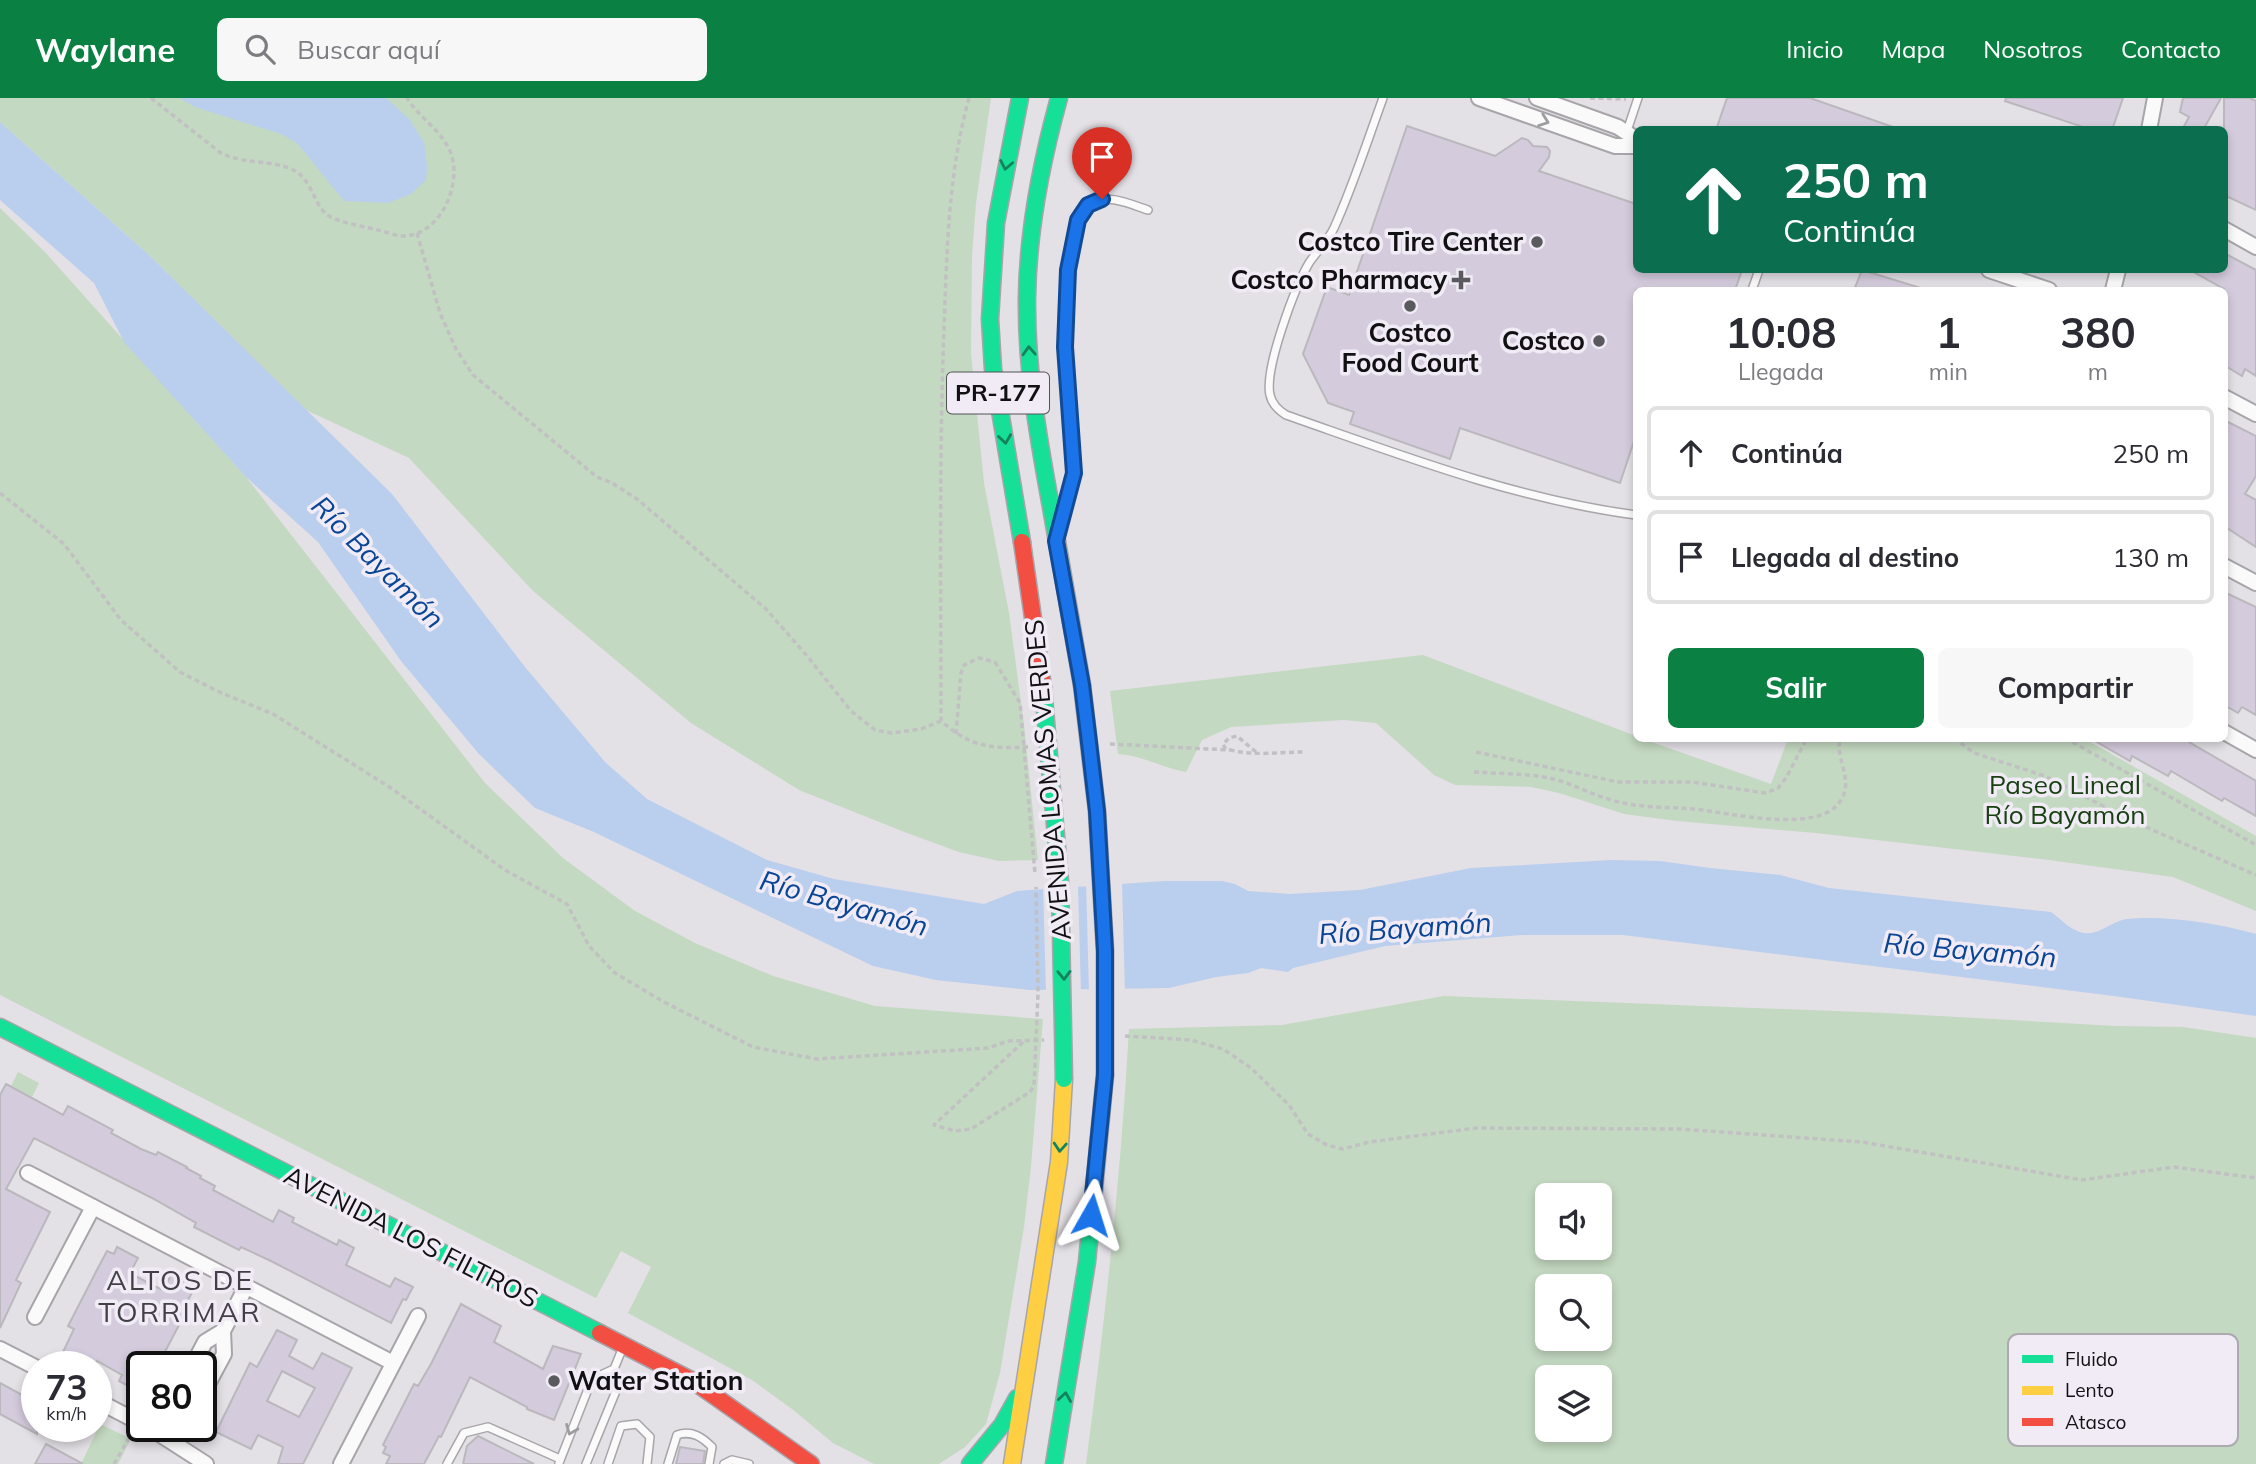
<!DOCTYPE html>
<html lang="es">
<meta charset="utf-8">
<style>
body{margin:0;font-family:Mulish,sans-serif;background:#f7f7f7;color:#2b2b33;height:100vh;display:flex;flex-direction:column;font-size:26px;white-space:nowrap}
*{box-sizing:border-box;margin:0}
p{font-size:23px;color:#7c7c81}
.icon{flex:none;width:38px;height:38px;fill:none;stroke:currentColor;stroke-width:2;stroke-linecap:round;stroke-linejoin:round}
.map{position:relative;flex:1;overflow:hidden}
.drawer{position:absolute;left:1633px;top:189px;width:595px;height:455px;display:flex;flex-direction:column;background:#fff;border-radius:10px;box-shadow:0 4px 10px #0003}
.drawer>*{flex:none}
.hud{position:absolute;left:1633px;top:28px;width:595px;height:147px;border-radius:10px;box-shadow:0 4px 10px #0003;background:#0b6e4f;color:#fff;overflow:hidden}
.controls{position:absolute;left:1535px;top:1085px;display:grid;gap:14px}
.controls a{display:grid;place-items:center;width:77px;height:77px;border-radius:10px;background:#fff;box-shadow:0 4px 10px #0003;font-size:35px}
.speed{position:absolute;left:21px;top:1253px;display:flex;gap:14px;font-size:35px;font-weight:700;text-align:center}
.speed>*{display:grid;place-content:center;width:91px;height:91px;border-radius:50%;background:#fff;box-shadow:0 4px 10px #0003;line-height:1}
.speed small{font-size:18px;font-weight:400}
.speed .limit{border:4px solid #111;border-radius:10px;background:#fff;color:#111}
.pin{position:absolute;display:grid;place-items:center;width:60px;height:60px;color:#fff;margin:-72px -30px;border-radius:50% 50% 50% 0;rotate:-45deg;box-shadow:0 0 7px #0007}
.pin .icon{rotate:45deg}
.me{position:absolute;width:77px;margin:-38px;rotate:6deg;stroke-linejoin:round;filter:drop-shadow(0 0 5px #0008)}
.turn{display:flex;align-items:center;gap:24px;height:147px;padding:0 35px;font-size:32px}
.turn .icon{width:91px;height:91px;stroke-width:2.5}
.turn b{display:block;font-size:49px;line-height:60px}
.eta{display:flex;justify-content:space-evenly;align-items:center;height:119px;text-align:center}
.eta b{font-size:42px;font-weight:700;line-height:49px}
.cta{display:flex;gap:14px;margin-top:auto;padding:14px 35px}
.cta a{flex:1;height:80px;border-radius:10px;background:#0b8043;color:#fff;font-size:28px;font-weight:700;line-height:80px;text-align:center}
.cta a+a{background:#f7f7f7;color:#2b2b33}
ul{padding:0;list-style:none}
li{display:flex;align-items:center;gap:21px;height:94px;margin:0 14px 10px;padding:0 21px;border:4px solid #e1e1e2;border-radius:10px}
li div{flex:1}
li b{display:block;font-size:26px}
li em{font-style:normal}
header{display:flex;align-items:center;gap:42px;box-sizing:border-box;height:98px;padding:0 35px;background:#0b8043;color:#fff}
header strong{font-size:33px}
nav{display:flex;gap:38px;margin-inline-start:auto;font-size:24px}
.search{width:490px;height:63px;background:#f7f7f7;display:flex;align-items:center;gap:18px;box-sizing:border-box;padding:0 24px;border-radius:10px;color:#7c7c81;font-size:26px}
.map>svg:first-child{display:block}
</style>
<header>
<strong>Waylane</strong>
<div class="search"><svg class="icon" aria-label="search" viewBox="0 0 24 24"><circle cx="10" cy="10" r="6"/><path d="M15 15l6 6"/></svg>Buscar aquí</div>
<nav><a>Inicio</a><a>Mapa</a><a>Nosotros</a><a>Contacto</a></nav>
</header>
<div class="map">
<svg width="2256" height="1366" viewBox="0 0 2256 1366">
<rect width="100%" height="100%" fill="#e3e0e6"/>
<!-- green -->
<g fill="#c4d9c1" fill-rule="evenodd">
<polygon points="0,0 991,0 976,105 972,158 971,255 984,385 1009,515 1024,627 1038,762 999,763 959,754 907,735 799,692 691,625 533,493 409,360 306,312 150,158 0,24"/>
<polygon points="0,110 44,153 246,379 485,685 563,760 635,813 695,845 773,878 875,908 1043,921 1031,1069 1024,1129 1000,1275 986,1326 965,1349 939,1366 874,1366 833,1345 792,1311 752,1282 628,1215 651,1169 621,1153 596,1200 0,897"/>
<path d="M1423,557L1636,638V640L1643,641L1771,686L1788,641H2085L2256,738V813L2173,779L2049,762L1816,735L1677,723L1624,716L1559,695L1531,689L1455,687L1434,677L1376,625L1344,622L1231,629L1202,642L1186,674C1163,670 1141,657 1118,656L1110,593Z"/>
<path d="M1444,898L1886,915L2116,928L2183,929L2256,940V1366H1086C1105,1221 1121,1077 1129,931L1282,927ZM1600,1097V1150H1547V1097ZM1547,1188H1600V1241H1547ZM1547,1279H1600V1332H1547Z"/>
<polygon points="18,974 39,985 32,999 11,988"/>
<polygon points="100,1326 131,1341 118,1366 81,1366"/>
</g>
<!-- water -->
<g fill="#baceee">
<polygon points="180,0 386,0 409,21 424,44 427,69 426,82 411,96 388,105 344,103 298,46 281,36 195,9"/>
<path d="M0,24L150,158L392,396L525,569L605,664L647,701L767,762L834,781L984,806L1017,793L1165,783H1222L1235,786L1248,793L1289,796L1360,792L1471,770L1612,762L1660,763L1710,770L1780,777L1829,790L2051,814C2062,822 2070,832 2083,835C2100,838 2112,822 2128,821C2163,817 2222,826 2256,836V918L2114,898L1623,837H1522L1385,848L1293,870L1288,874L1261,870L1248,875L1216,879L1169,890L1029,892L936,882L873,868L594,734L535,710L479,656L401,563L318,444L246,379L124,244L94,185L0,102Z"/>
</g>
<!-- pier -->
<g fill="#e3e0e6">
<polygon points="1122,783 1125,894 1089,895 1086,785"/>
<polygon points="1078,786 1081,895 1046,895 1043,788"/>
</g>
<!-- building -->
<g fill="#d4cbdd" stroke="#bbb8bd" stroke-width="2" fill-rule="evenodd">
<polygon points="1727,0 1810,0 1893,29 1893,32 1716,32"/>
<polygon points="2006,0 2123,0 2112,32 2092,32 2005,3"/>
<polygon points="2183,0 2221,0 2203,32 2182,32 2189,19 2180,14"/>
<polygon points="2224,0 2250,0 2256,3 2256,112 2224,97"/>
<polygon points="1407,28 1495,58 1522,40 1528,42 1533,48 1547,49 1550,53 1549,59 1539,73 1636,106 1636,172 1742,172 1735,192 1636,192 1636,337 1620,385 1460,330 1450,361 1350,326 1354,314 1328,305 1303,256 1327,189 1349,197"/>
<polygon points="2224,155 2256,172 2256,278 2245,271 2242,278 2224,267 2224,191 2190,172 2224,172"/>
<polygon points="1862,172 1921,190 1920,192 1854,192"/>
<polygon points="2224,322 2256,338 2256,378 2245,396 2256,402 2256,449 2224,428"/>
<polygon points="2224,494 2256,509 2256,617 2242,609 2238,615 2224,607"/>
<polygon points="2090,640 2182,640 2256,683 2256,718 2224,700 2222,703 2171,673 2168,678 2132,658 2130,663"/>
<polygon points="6,986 63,1017 68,1008 113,1032 111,1035 141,1051 156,1057 158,1054 187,1069 186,1070 201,1078 200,1080 215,1088 213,1092 273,1124 279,1112 294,1120 292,1124 337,1147 339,1142 354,1150 346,1167 390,1189 395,1180 413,1189 406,1202 403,1201 391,1225 271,1163 241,1149 239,1152 194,1129 196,1125 152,1100 34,1040 6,1091 50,1114 16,1182 21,1185 0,1230 0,997"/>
<polygon points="117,1149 138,1160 130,1175 154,1188 163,1192 171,1177 195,1189 187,1204 190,1206 157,1269 142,1269 142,1295 119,1283 122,1277 97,1263 94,1269 91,1269 63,1254 74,1231 68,1228 99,1168 107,1153 114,1156"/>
<polygon points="461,1206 501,1228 494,1244 543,1271 553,1248 581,1256 554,1322 527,1311 527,1309 470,1279 441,1339 439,1338 424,1366 386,1366 390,1358 383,1355 386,1349 383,1347 414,1286 418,1288 431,1266"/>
<path d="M277,1232L297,1242L289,1258L313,1271L322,1255L352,1270L303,1366H278L283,1349L258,1337L251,1351L216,1334L250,1265L257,1269ZM282,1273L315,1290L299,1319L267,1303Z"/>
<polygon points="0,1285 37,1305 37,1336 0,1316"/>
<polygon points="478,1338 534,1366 463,1366 467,1348"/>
<polygon points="46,1346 83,1366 35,1366"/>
<polygon points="680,1349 705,1353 703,1366 676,1366"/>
</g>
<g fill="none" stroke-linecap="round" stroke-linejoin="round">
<defs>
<g id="lane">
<path d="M1383,0C1367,44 1353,88 1334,130C1328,143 1317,153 1309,165C1295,189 1264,271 1270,297C1272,306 1278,312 1286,317C1401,357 1515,401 1636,417"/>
<polyline points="1626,36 1638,0"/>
<polyline points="1752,192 1759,172"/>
<path d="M1063,419C1067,405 1073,391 1074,377C1077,326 1045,134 1091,105C1108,95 1132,107 1148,112"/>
<polyline points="559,1365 592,1281 614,1271"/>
<polyline points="447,1366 464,1335 488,1329 560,1361"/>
<polyline points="586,1366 616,1293 614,1271 623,1249"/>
<polyline points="608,1366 621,1328 637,1326 650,1339 647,1366"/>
<path d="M668,1366L677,1337C692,1332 702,1339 712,1349L709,1366"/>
<polyline points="724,1366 732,1362 749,1366"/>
</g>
<g id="street">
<polyline points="1479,0 1615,48 1636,48"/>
<polyline points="1537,0 1618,29 1636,41"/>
<polyline points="2149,32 2155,0"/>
<polyline points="2224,131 2256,149"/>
<polyline points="1989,172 2049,192"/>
<polyline points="2113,192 2118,172"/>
<polyline points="2224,299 2256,316"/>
<polyline points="2224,468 2256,485"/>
<polyline points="2224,634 2256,652"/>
<polyline points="28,1075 393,1265"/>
<polyline points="35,1219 93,1109"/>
<polyline points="0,1251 37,1270"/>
<polyline points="192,1269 205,1244 223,1233"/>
<polyline points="201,1299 224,1256 223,1233 246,1189"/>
<polyline points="96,1302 142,1326"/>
<polyline points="147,1328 206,1366"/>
<polyline points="170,1331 183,1332 186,1328"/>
<polyline points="341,1366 418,1218"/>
</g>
<g id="fast">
<polyline points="1020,0 996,125 990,221 993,271 1022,444"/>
<path d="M1059,0C1041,65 1028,131 1027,199C1026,270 1038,339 1051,409C1061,468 1072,528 1082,587"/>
<polyline points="0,929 600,1235"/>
<polyline points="970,1366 1002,1327 1017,1300"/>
<polyline points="1054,1366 1087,1164 1105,977"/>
</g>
<polyline id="slow" points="1012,1366 1059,1064 1064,981"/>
<g id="jam">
<polyline points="1022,444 1043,589"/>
<polyline points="600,1235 693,1283 811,1366"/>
</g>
</defs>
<!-- lane casing -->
<use href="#lane" stroke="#a8a5aa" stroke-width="10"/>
<!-- street casing -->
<use href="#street" stroke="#a8a5aa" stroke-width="18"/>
<!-- fast casing -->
<use href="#fast" stroke="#a8a5aa" stroke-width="19"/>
<!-- slow casing -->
<use href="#slow" stroke="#a8a5aa" stroke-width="19"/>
<!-- jam casing -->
<use href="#jam" stroke="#a8a5aa" stroke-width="19"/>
<!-- path -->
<g stroke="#c1c0c2" stroke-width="3.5" stroke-dasharray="5 3.5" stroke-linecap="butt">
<path d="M151,0L221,55C243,66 267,62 289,70C315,79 312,112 333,120C350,127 368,129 385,134C390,135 396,138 401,138C441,140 466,81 448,49C438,30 418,18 407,0"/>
<path d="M969,0C948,76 947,153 944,231C939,361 941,492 941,623C971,649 990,651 1029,649"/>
<polyline points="1590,0 1626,1"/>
<polyline points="417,135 440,215 456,251 473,277 597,379 612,385 637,401 766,511 808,559 851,613 875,632 892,635 921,631 941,623"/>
<polyline points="0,395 64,446 121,522 180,574 217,593 273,616 391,690 505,772 567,806 589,848 615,875 664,904 753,949 817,961 988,950 1008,943 1044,942"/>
<polyline points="956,636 961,575 964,567 979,560 995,564"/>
<polyline points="1954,640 1974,655 2045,678 2132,723 2256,777"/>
<polyline points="2065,640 2256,747"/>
<polyline points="1110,646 1230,652"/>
<path d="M1256,654L1237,638L1229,640L1223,646L1225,650C1248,659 1280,654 1304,654"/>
<polyline points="1476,654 1618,684 1692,684 1765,695 1778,690 1786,680 1807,640"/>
<path d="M1474,674C1500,676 1528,675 1554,681C1576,687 1596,699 1619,704C1643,710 1668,709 1693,711C1728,714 1820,738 1841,702C1854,681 1835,662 1840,640"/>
<polyline points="1125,938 1191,942 1223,951 1251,970 1289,1007 1308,1036 1327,1047 1343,1051 1369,1044 1476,1030 1679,1031 1862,1044 2082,1082 2174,1069 2256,1080"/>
<polyline points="1023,944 934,1027 955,1033 971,1031 1030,994"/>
<polyline points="114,1366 130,1338"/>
</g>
<!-- lane -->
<use href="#lane" stroke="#fbfafb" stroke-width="7"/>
<!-- street -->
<use href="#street" stroke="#fbfafb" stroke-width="14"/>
<!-- fast -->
<use href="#fast" stroke="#16e098" stroke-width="16"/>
<!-- slow -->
<use href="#slow" stroke="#ffcf43" stroke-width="16"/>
<!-- jam -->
<use href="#jam" stroke="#f24e42" stroke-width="16"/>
<defs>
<g id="fast-bridge">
<polyline points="1082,587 1097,713 1105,853 1105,977"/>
<polyline points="1043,589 1060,784 1064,981"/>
</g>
</defs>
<!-- fast-bridge casing -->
<use href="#fast-bridge" stroke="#a8a5aa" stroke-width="19" stroke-linecap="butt"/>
<!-- path-bridge -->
<g stroke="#c1c0c2" stroke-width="3.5" stroke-dasharray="5 3.5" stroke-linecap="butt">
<polyline points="995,564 1020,605 1035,775"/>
<polyline points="1030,994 1034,988 1038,896 1036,789"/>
</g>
<!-- fast-bridge -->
<use href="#fast-bridge" stroke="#16e098" stroke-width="16"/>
</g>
<!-- one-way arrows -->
<defs><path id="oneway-chevron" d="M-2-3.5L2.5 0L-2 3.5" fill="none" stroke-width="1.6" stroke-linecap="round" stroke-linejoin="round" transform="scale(1.75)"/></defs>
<g stroke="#9d9c9e">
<use href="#oneway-chevron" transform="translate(1544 23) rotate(20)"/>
<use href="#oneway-chevron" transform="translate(571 1332) rotate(112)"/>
</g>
<g stroke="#14825c">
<use href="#oneway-chevron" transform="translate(1006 67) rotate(101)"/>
<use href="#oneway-chevron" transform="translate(1029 253) rotate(-93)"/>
<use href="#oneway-chevron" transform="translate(1005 341) rotate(82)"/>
<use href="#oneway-chevron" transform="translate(1064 877) rotate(89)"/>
<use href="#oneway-chevron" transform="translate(1060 1049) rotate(94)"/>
<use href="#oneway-chevron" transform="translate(1065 1299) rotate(-81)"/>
</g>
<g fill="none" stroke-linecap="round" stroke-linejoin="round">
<defs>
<polyline id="route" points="1091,1117 1105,977 1105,853 1097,713 1088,636 1082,587 1056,443 1074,375 1065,249 1068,172 1078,122 1088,107 1102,101"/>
</defs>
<!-- route casing -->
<use href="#route" stroke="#114b97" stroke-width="18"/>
<!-- route -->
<use href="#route" stroke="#1a73e8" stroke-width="12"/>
</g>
<!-- markers -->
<g fill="#5a595d" stroke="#f0ebf5" stroke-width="2.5">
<circle cx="1537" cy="144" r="7"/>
<path d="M1457.5 171.5h7v7h7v7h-7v7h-7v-7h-7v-7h7z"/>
<circle cx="1410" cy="208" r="7"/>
<circle cx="1599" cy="243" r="7"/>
<circle cx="554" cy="1283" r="7"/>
</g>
<g text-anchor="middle" stroke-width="7" stroke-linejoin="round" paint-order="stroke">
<!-- shield labels -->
<rect fill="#f0ebf5" stroke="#545257" stroke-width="2" x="947" y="274.5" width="102" height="41" rx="5"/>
<g font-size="24" font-weight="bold" fill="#111013">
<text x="998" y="303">PR-177</text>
</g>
<!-- poi labels -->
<g font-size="26" font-weight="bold" fill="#111013" stroke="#f0ebf5" text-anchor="end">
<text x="1523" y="153">Costco Tire Center</text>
<text x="1447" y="191">Costco Pharmacy</text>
<text x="1410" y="244" text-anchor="middle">Costco<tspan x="1410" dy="30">Food Court</tspan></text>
<text x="1585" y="252">Costco</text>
<text x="568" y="1292" text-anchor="start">Water Station</text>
</g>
<!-- street labels -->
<g font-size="26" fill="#111013" stroke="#f0ebf5">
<text transform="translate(1048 682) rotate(-95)" y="9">AVENIDA LOMAS VERDES</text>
<text transform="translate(411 1139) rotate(27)" y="9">AVENIDA LOS FILTROS</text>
</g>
<!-- park labels -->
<g font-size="26" fill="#184011" stroke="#f0ebf5">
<text x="2065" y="696">Paseo Lineal<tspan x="2065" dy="30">Río Bayamón</tspan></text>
</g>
<!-- water labels -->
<g font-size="28" font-style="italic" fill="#094597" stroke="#f0ebf5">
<text transform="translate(378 464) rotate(45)" y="10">Río Bayamón</text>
<text transform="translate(844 805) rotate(16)" y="10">Río Bayamón</text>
<text transform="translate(1405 830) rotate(-4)" y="10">Río Bayamón</text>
<text transform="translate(1970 852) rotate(5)" y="10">Río Bayamón</text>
</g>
<!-- neighbourhood labels -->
<g font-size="28" letter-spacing="2" fill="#433f47" stroke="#f0ebf5">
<text x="180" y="1192">ALTOS DE<tspan x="180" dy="32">TORRIMAR</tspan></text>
</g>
</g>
<!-- legend -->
<rect x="2008" y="1236" width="230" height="112" rx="10" fill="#f0ebf5" stroke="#ada9b1" stroke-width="2"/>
<rect x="2022" y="1257" width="31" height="8" fill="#16e098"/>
<rect x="2022" y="1288" width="31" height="9" fill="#ffcf43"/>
<rect x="2022" y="1320" width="31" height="8" fill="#f24e42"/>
<g font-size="19" fill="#111013">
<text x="2065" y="1268">Fluido</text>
<text x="2065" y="1299">Lento</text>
<text x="2065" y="1331">Atasco</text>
</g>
</svg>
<div class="controls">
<a><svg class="icon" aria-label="sound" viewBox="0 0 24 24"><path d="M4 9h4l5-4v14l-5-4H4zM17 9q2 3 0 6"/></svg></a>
<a><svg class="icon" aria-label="search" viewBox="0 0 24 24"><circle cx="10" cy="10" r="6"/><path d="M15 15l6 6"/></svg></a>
<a><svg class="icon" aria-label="layers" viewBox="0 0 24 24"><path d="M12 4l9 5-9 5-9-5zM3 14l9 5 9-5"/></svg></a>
</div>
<div class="speed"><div>73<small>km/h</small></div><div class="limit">80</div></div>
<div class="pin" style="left:1102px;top:101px;background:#d93025"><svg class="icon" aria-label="arrive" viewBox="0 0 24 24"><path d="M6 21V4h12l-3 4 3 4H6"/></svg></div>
<svg class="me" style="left:1091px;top:1117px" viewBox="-20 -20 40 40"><path d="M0-17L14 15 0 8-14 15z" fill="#1a73e8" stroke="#fff" stroke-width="4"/></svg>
<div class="hud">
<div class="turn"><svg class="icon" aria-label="ahead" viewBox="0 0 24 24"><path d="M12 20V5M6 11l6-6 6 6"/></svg><div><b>250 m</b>Continúa</div></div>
</div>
<section class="drawer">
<div class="eta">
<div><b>10:08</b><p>Llegada</p></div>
<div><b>1</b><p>min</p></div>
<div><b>380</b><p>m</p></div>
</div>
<ul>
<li><svg class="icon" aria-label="ahead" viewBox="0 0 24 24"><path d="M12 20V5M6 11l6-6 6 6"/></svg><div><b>Continúa</b></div><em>250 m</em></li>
<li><svg class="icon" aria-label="arrive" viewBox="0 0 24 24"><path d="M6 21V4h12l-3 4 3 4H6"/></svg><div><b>Llegada al destino</b></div><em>130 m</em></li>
</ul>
<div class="cta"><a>Salir</a><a>Compartir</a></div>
</section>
</div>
